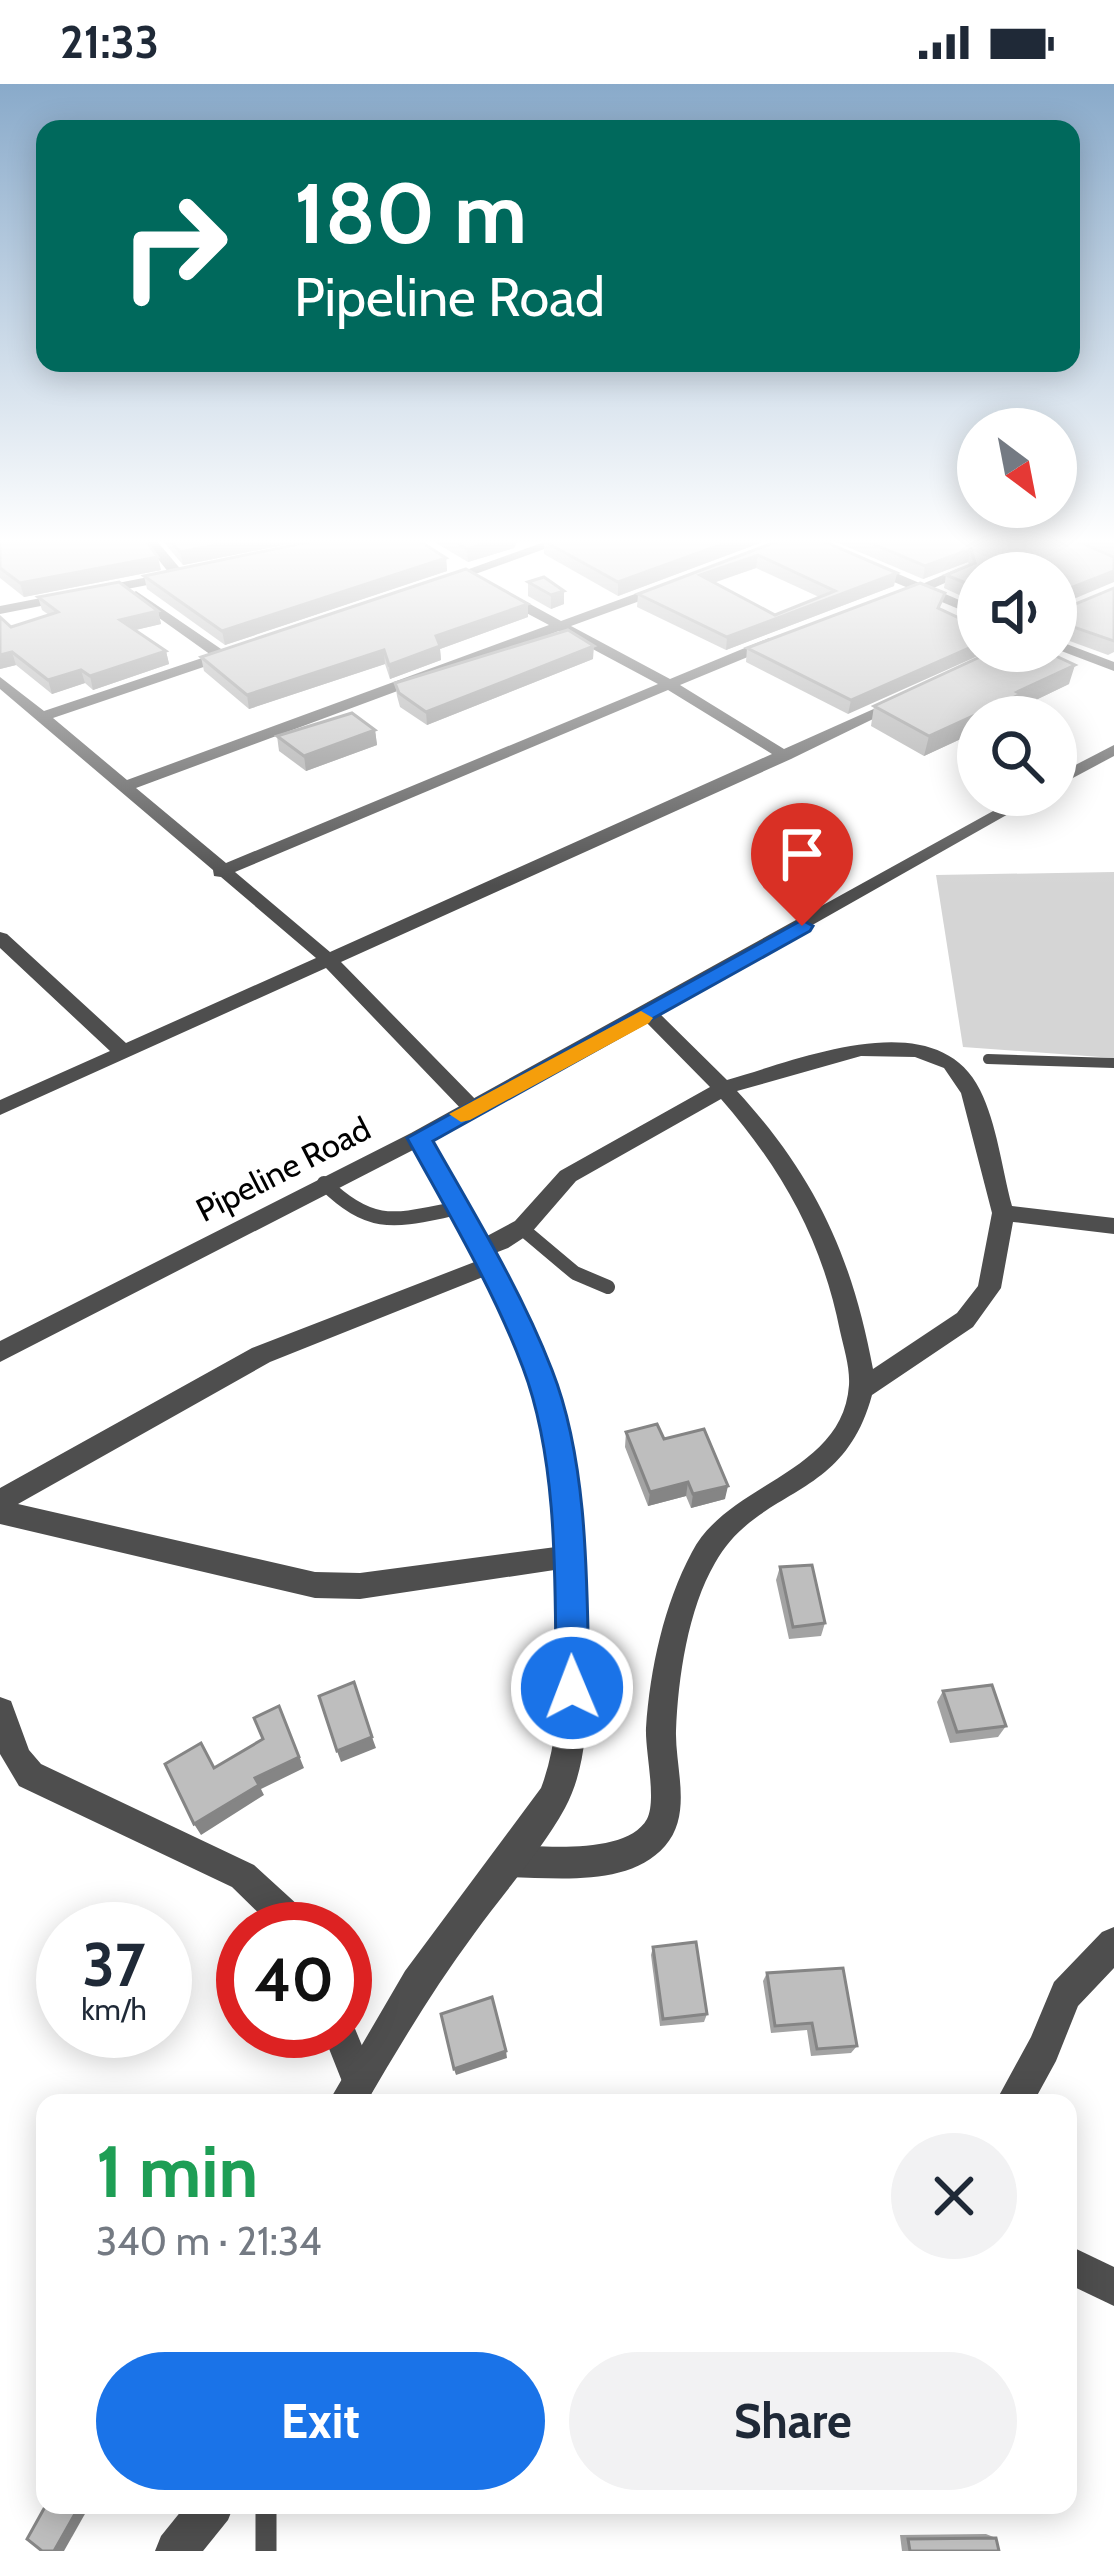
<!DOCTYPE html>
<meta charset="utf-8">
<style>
body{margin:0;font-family:Cabin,sans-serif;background:#f2f2f3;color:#1f2937;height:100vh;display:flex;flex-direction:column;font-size:45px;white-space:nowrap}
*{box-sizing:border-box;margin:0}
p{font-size:39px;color:#747a83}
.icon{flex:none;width:66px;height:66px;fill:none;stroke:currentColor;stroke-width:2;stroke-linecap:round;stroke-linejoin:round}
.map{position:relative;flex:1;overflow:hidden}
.side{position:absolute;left:36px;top:2010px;width:1041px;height:420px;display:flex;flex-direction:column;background:#fff;border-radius:24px;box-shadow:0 6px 30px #0003}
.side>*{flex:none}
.hud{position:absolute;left:36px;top:36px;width:1044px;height:252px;border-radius:24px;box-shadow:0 6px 30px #0003;background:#00695c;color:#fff;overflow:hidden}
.needle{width:78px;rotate:148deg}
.buttons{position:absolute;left:957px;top:324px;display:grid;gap:24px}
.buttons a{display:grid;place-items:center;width:120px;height:120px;border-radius:50%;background:#fff;box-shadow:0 6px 30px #0003;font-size:60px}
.speed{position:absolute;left:36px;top:1818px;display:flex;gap:24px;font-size:60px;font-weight:700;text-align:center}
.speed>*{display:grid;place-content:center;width:156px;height:156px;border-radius:50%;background:#fff;box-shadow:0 6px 30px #0003;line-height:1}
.speed small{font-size:30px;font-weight:400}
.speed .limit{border:18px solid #d22;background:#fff;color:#111}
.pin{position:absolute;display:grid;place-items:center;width:102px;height:102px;color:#fff;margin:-123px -51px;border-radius:50% 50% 50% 0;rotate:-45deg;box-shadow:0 0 12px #0007}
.pin .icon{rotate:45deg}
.me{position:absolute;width:132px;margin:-66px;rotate:359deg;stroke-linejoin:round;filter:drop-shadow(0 0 9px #0008)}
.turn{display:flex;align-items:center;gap:42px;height:252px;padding:0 60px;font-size:54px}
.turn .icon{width:156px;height:156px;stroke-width:2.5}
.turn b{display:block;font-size:84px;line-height:102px}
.round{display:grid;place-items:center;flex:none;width:126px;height:126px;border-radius:63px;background:#f2f2f3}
.overview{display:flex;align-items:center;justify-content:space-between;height:204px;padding:0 60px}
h1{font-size:72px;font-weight:700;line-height:90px;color:#1e9e55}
.button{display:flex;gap:24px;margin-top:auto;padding:24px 60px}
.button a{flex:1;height:138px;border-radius:72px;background:#1a73e8;color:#fff;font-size:48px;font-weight:700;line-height:138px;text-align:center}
.button a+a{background:#f2f2f3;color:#1f2937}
.status{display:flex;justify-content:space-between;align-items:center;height:84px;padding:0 60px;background:#fff;direction:ltr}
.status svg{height:33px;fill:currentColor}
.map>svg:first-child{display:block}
</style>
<div class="status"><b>21:33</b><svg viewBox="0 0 49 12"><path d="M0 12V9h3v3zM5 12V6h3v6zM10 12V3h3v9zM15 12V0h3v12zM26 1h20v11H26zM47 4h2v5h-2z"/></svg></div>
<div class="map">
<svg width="1114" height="2467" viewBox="0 0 1114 2467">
<rect width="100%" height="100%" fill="#fff"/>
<!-- green -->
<polygon fill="#d5d5d5" points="1114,788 1114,974 963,963 936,791"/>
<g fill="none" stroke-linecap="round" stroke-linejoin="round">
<!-- service-far3 -->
<polyline stroke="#4e4e4e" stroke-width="8" points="921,505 960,488"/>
<!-- service-far2 -->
<polyline stroke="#4e4e4e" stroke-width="10" points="988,975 1114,979"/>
<!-- service-far1 -->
<g stroke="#4e4e4e" stroke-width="14">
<path d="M324,1099C373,1147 397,1136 459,1124"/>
<polyline points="525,1147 575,1189 608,1203"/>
</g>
<!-- service -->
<polyline stroke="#4e4e4e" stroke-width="21" points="266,2421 266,2467"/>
<!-- minor -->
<g fill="#4e4e4e" fill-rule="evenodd">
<polygon points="143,456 156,456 183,488 183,494 0,530 0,522 169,489"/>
<polygon points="550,456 569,456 445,501 433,498"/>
<path d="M665,499L670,500V506L571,542L670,595L769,554H779V560L680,601L784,665L896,615L908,618L791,675L341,878L479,1019L482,1024L479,1029H465L326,884L0,1031V1016L110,967L0,864V848L7,850L126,959L316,874L221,793L214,792L213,786L0,605V593L44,627L211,571L131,514L129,511L136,507L224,567L236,566V572L53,634L127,696L549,541L496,513V507H506L561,537ZM559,547L658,600L226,779L136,704ZM668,606L772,670L330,868L235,788Z"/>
<path d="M649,924L656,926L727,996C798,976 936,917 980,1006C997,1040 1002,1085 1012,1122L1114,1134V1150L1013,1138L1001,1204L973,1243L872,1311C843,1419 759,1401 715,1479C688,1525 678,1594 676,1647C675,1684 693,1730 665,1762C629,1803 558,1794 509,1793L498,1788L493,1777L498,1766L509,1761C544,1762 627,1771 647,1735C657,1716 645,1667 646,1644C650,1585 664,1520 692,1468C728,1398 843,1390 849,1301C850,1283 844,1265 840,1247C822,1156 782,1085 721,1015L576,1097L531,1149L508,1164L482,1174L471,1165L474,1159L515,1137L560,1087L710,1003L642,934V926ZM861,972L915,973L944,984L961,1009L992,1129L978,1202L957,1229L873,1285C852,1172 815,1092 737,1007Z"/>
<polygon points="490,1172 498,1175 502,1181 498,1187 270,1278 18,1420 315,1488 360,1489 571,1461 581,1464 585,1473 581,1482 360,1515 315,1514 0,1440 0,1404 252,1264"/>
<polygon points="0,1613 11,1617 29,1666 41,1680 254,1781 311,1833 316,1845 275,1845 232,1803 19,1702 0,1670"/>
<polygon points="1114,1843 1114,1884 1078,1922 1056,1977 1033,2019 995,2019 1031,1953 1054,1898 1102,1848"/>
<polygon points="345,1932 351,1935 377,1998 371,2010 359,2016 347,2010 322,1947 345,1947"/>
</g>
<!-- tertiary -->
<g fill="#4e4e4e" fill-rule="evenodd">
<polygon points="865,480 875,480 978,524 978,533 865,486"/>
<polygon points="1056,556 1114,578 1114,587 1056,565"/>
<polygon points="1114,661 1114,672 1056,703 1056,691"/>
<path d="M1022,711H1042L431,1057C475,1133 524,1208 552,1292C581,1379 585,1472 586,1563C587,1616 591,1675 565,1724C541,1768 503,1809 474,1850C434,1904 400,1961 366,2019H328L405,1887L541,1704C561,1652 558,1595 558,1541C557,1467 554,1393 536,1322C512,1230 461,1147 415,1065L0,1278V1257L411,1049Z"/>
<polygon points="1068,2161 1114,2183 1114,2222 1068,2200"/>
<polygon points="186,2421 234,2421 228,2436 203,2467 155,2467 161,2452"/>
</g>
</g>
<!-- wall -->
<g fill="#a3a3a3" fill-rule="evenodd">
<polygon points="0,456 161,486 24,513 0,494"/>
<polygon points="162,456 309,456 183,481"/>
<polygon points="431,456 518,456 514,464 468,478"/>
<polygon points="768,456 618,512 544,470 544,457"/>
<path d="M781,456L894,502L726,566L637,523L638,510ZM756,484L819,513L775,531L714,498Z"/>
<polygon points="831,456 1075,456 1114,473 1064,519 1056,516 1056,489 978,489 970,516 944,504 946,491 969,481 968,478 923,495"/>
<polygon points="1076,456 1114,456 1114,471"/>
<polygon points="446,474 447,487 225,561 147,505 144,492"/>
<polygon points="528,498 564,507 564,520 551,525 528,512"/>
<polygon points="920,499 848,630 746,578 747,564"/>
<polygon points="1114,504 1114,568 1108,571 1056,552 1056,528"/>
<polygon points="38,513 158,527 161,540 135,546 166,567 169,580 93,606 85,599 52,610 16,581 0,585 0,533 11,543 49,531 42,526"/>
<polygon points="528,533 440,565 441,576 390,595 385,580 249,625 204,587 201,573"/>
<polygon points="593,575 427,641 400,623 397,612 395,599"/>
<polygon points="1069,600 1017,625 1015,630 978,633 978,647 924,672 871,642 874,622"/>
<polygon points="375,646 377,661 306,687 279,667 277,652"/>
<polygon points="626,1348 664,1355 725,1415 691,1424 686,1412 648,1422 625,1363"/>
<polygon points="780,1483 825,1539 821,1552 789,1555 776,1496"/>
<polygon points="943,1607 1006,1642 998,1653 950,1659 937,1618"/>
<polygon points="653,1863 707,1930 704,1938 660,1942 651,1871"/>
<polygon points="767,1889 857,1962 851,1969 811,1972 807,1946 771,1949 763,1897"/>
<polygon points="986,2450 996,2454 999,2467 902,2467 900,2451"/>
</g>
<!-- shaded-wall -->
<g fill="#858585">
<polygon points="241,456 309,456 183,481 180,468"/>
<polygon points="495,456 518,456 514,464 468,478 467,465"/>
<polygon points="734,456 768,456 618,512 618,498"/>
<polygon points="971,465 968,478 923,495 925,482"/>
<polygon points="758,471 756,484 699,504 700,491"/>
<polygon points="158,473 161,486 24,513 20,499"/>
<polygon points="446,474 447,487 225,561 222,547"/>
<polygon points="1114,487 1114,498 1064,519 1068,505"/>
<polygon points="897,489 894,502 726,566 727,553"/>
<polygon points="978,501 978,513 970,516 973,502"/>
<polygon points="564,507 564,520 551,525 551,511"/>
<polygon points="528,520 528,533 440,565 441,576 390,595 389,581 436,552"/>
<polygon points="158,527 161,540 123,549 120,536"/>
<polygon points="978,560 978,567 989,567 848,630 851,616"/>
<polygon points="594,562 593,575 427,641 426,628"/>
<polygon points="384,566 385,580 249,625 247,611"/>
<polygon points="166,567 169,580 93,606 90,592"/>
<polygon points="12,568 16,581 0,585 0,571"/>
<polygon points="1075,581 1069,600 1017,625 1015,630 1009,633 978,633 978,647 924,672 929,652"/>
<polygon points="81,586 85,599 52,610 48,596"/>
<polygon points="375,646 377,661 306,687 304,672"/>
<polygon points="688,1398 686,1412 648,1422 650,1408"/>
<polygon points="728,1402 725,1415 691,1424 693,1410"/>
<polygon points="279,1622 304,1684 261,1705 264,1711 201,1751 194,1740 255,1694"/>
<polygon points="372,1653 376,1664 341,1678 337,1667"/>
<polygon points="506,1967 507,1974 456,1991 454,1985"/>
<polygon points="80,2421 90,2421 64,2467 54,2467"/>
</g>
<!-- building -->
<g fill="#bebebe" stroke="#858585" stroke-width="3" fill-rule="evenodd">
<polygon points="0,456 145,456 158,473 20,499 0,484"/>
<polygon points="170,456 241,456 180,468"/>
<polygon points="318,456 418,456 446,474 222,547 144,492"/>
<polygon points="452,456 495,456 467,465"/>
<polygon points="545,456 734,456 618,498 544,457"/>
<path d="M781,456H821L897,489L727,553L638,510ZM758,471L835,507L775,531L700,491Z"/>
<polygon points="864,456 1075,456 1114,473 1114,487 1068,505 1056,501 1056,489 978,489 978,501 973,502 946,491 975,479 971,465 925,482"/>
<polygon points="466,485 528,520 436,552 440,562 389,581 384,566 247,611 201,573"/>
<polygon points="544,493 564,507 551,511 528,498"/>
<polygon points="119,498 158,527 120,536 166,567 90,592 81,586 48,596 12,568 0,571 0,533 11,543 58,528 38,513"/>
<polygon points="920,499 945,509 938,524 978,543 978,560 851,616 747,564"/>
<polygon points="1114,504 1114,557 1056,537 1056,528"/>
<polygon points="568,546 594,562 426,628 399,609 395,599"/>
<polygon points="993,567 1045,567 1075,581 1017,608 1021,610 929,652 874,622"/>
<polygon points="352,629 375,646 304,672 277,652"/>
<polygon points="657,1340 664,1355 704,1345 728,1402 693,1410 688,1398 650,1408 626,1348"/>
<polygon points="812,1481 825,1539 793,1543 780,1483"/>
<polygon points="354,1598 372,1653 337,1667 319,1612"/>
<polygon points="992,1601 1006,1642 957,1648 943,1607"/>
<polygon points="279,1622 299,1673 255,1694 259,1701 194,1740 165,1680 201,1659 214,1684 263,1655 254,1634"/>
<polygon points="696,1858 707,1930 663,1935 653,1863"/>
<polygon points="843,1884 857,1962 817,1965 812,1939 775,1942 767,1889"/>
<polygon points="492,1913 506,1967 454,1985 441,1930"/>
<polygon points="46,2421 80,2421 54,2467 42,2467 27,2455"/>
<polygon points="996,2454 999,2467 910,2467 908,2455"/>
</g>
<!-- sky -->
<linearGradient id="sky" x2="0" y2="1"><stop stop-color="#89aaca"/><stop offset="0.57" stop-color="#fff"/><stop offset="1" stop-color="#fff" stop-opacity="0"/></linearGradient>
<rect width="1114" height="802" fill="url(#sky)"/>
<!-- route -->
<path fill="#1a73e8" stroke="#114b97" stroke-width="3" d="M802,836L813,842L810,847L433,1057C475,1131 521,1206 552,1286C589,1380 587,1504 589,1604L584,1616L572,1620L561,1616L556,1604C555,1504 559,1379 523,1284C493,1204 448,1129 407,1054Z"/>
<!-- slow -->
<polygon fill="#f59e0b" points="641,927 653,934 649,939 470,1036 461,1038 449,1030"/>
<g text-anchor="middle" stroke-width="9" stroke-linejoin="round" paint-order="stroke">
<!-- street labels -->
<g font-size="33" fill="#000" stroke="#fff">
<text transform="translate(283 1085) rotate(-27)" y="12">Pipeline Road</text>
</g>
</g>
</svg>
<div class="buttons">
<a><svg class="needle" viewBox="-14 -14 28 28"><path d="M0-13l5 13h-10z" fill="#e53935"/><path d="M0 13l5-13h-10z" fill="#747a83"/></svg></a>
<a><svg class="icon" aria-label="sound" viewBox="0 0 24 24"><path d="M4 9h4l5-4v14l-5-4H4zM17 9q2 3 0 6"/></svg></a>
<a><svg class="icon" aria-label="search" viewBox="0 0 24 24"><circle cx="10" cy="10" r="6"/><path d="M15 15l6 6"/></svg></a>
</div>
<div class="speed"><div>37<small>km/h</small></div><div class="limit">40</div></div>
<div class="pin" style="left:802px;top:842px;background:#d93025"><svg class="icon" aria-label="arrive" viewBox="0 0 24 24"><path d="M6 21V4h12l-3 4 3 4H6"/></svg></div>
<svg class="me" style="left:572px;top:1604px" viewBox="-20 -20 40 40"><circle r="17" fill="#1a73e8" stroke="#fff" stroke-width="3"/><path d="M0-11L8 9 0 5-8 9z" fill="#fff"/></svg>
<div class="hud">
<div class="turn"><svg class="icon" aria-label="right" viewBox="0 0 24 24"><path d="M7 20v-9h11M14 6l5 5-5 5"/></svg><div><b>180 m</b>Pipeline Road</div></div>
</div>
<section class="side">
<div class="overview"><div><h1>1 min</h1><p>340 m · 21:34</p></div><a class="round"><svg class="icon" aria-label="close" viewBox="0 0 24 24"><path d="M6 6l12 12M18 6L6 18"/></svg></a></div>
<div class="button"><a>Exit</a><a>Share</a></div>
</section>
</div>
